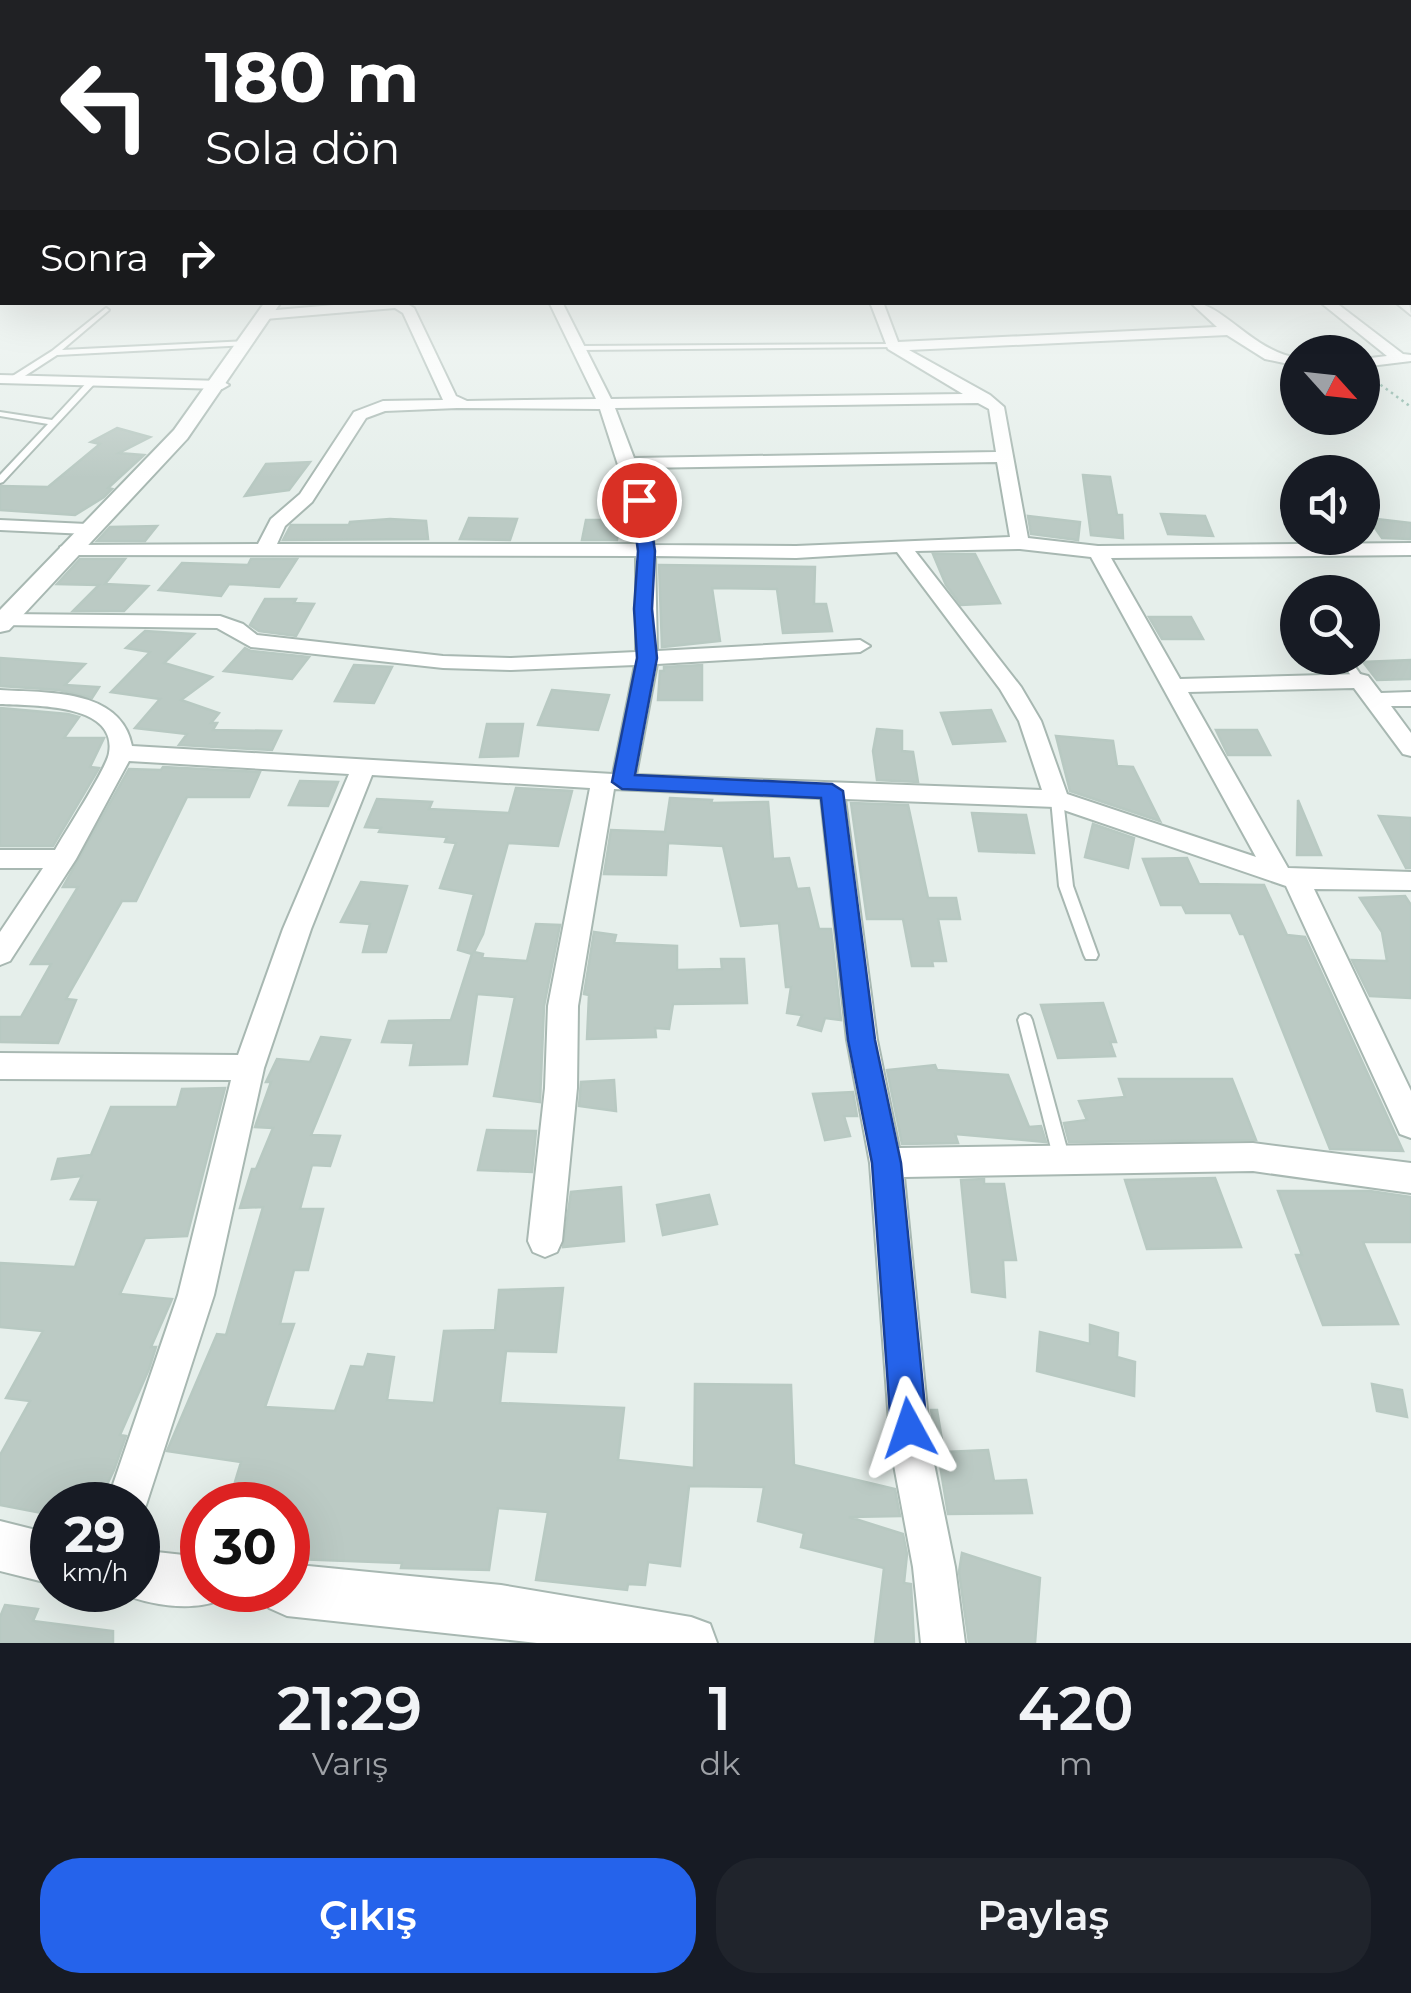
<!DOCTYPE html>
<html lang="tr">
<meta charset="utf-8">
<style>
body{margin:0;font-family:Montserrat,sans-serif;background:#20242c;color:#f1f3f6;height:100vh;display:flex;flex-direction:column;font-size:38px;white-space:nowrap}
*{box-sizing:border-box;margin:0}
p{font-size:32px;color:#9ea1a6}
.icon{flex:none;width:55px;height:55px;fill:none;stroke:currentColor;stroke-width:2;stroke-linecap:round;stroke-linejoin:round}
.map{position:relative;height:1643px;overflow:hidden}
.details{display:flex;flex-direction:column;background:#171b24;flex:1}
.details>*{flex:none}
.banner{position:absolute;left:0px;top:0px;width:1412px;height:305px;box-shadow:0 10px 40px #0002;background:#202124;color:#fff;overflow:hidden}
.needle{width:65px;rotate:117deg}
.controls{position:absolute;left:1280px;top:335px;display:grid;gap:20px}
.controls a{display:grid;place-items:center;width:100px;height:100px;border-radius:50%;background:#171b24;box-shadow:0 10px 40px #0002;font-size:50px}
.speed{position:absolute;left:30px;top:1482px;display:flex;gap:20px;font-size:50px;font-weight:700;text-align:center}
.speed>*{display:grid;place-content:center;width:130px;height:130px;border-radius:50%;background:#171b24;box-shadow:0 10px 40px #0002;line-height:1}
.speed small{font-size:25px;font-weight:400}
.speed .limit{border:15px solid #d22;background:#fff;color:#111}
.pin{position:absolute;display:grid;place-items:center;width:85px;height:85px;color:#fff;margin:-42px;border:5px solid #fff;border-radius:50%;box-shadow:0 2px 10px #0007}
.me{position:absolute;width:110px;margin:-55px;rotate:355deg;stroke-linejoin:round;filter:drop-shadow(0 0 8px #0008)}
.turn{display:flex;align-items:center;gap:35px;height:210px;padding:0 40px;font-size:45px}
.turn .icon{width:130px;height:130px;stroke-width:2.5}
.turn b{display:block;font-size:70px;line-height:85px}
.then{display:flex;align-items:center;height:95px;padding:0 40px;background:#0003;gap:20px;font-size:38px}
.eta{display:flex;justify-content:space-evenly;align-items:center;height:170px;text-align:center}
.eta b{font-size:60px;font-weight:600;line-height:70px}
.action{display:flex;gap:20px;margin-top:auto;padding:20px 40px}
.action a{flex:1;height:115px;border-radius:40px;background:#2563eb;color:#fff;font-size:40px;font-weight:600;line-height:115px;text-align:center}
.action a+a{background:#20242c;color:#f1f3f6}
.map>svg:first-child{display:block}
</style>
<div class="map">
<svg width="1411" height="1643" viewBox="0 0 1411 1643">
<rect width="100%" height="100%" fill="#e6efeb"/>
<!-- building -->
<g fill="#bbcac4" stroke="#b8c9c2" stroke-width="2.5">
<polygon points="117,428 150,437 119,453 144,455 108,488 112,489 104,497 75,515 0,510 0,486 48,487 100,444 91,442"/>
<polygon points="310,462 289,490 245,496 266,464"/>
<polygon points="1083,475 1110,477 1117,515 1122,515 1123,538 1091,535"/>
<polygon points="1161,514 1205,516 1213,536 1168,534"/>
<polygon points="1028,516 1080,522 1078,540 1031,534"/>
<polygon points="469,518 517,519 510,540 460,539"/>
<polygon points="1368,518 1411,523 1411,539 1382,538"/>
<polygon points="390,519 426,521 428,539 283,540 291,525 349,525 350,522"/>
<polygon points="586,520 620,520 617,540 582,540"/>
<polygon points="157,526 145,541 97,541 110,527"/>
<polygon points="933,554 975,554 1000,603 961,605 946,585"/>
<polygon points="80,559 125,559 105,584 148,586 124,611 73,611 99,585 57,584"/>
<polygon points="251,559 297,559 279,587 229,584 221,596 159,590 182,563 248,565"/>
<polygon points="659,565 815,567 814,604 826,604 832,631 783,633 777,589 712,588 720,641 662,647"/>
<polygon points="265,599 296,599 294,603 314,604 296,636 259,631 250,625"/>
<polygon points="1149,617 1191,617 1203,639 1162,639"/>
<polygon points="145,631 194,634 164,663 212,677 181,700 219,713 211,723 217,723 213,730 281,731 272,750 179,745 187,734 135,728 160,699 111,692 150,652 126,648"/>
<polygon points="245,648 251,651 309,657 292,679 224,671"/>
<polygon points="0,658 85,664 65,685 99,687 92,698 59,690 0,686"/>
<polygon points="1411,660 1411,679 1377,680 1363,662"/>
<polygon points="354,665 392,667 374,703 335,701"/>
<polygon points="702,665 702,700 658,700 660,671 664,671 664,667"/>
<polygon points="552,690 609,695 598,730 538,725"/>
<polygon points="0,708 68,714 79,717 64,738 104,738 90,767 99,768 98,770 53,846 0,846"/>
<polygon points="991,710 1005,741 953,744 941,713"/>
<polygon points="487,724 523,724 518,756 480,757"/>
<polygon points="877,729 902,731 902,751 913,752 918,782 877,780 873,751"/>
<polygon points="1216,730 1257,730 1270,755 1228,755"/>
<polygon points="1056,736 1113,741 1117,766 1133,767 1160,821 1070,791"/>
<polygon points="163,767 260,772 249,797 187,797 136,901 122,901 66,999 76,1000 58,1043 0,1042 0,1017 21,1017 51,964 31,964 78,887 63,887 129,769 161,770"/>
<polygon points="300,781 338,782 328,806 289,805"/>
<polygon points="516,788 572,791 558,846 508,843 483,934 474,952 483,954 482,958 527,961 536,924 560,925 544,1006 540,1102 494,1096 515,997 477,994 467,1064 410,1065 414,1043 382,1042 389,1021 451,1020 472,954 458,950 474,894 440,888 456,843 445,842 447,837 379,832 381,828 365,827 377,799 432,802 429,809 509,813"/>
<polygon points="670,798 712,800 711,803 768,802 773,859 789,858 797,889 809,888 819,929 831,929 841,1020 825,1018 821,1031 798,1025 802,1015 787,1013 791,987 786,987 779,923 741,926 723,846 668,843 666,875 604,874 611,830 665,832"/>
<polygon points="1298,800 1321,855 1297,855"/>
<polygon points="851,803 908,805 928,898 956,898 960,919 938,919 946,961 932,961 933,966 912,966 903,919 867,919"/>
<polygon points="972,813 1026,815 1034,853 979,851"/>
<polygon points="1379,816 1411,818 1411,868 1406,868"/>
<polygon points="1093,824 1134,838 1128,868 1085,857"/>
<polygon points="1187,858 1199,884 1264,885 1287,935 1305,937 1403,1151 1330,1149 1244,934 1240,934 1231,913 1186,913 1182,905 1161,905 1143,859"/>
<polygon points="361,882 407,886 386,952 363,952 370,924 341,922"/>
<polygon points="1405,896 1411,905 1411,998 1370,996 1352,960 1387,961 1382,932 1360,898"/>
<polygon points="594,932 616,935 614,943 677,946 677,970 722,969 721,959 744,959 747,1003 673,1004 669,1029 655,1028 656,1037 587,1039 589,995 584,994"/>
<polygon points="1103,1003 1116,1042 1110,1042 1115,1056 1058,1058 1041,1005"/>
<polygon points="321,1037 350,1040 311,1135 340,1136 330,1166 312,1165 300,1209 323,1209 308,1270 294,1270 280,1324 294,1324 265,1407 335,1411 351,1366 364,1367 368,1354 394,1357 387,1400 434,1403 444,1331 495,1330 499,1290 563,1288 556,1352 506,1351 500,1403 624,1408 618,1460 694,1468 695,1384 791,1385 794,1465 895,1489 900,1516 849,1517 903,1534 907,1554 904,1583 911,1584 914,1643 875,1643 884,1568 801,1547 804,1533 758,1521 764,1487 689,1486 680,1566 648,1562 645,1585 628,1584 627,1590 536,1580 548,1512 498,1508 489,1570 401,1568 402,1563 295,1559 297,1549 288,1549 288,1505 228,1505 241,1462 167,1451 217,1334 226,1335 263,1207 240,1208 252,1169 256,1169 273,1128 255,1127 271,1082 266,1082 277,1059 310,1062"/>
<polygon points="935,1065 937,1070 1008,1075 1029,1127 1041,1126 1046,1142 955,1134 958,1143 902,1144 887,1070"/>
<polygon points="1119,1079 1232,1079 1256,1140 1069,1142 1064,1123 1087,1120 1079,1101 1125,1097"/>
<polygon points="614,1080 616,1111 579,1106 581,1082"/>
<polygon points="225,1088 187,1236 145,1238 120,1294 172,1299 151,1347 156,1347 149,1369 120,1435 126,1436 114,1470 97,1505 52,1505 52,1515 0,1505 0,1455 30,1401 6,1398 43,1331 0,1327 0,1263 75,1267 99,1200 71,1199 82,1176 52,1179 58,1159 91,1155 111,1107 177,1107 182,1089"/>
<polygon points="853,1092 857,1116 844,1116 850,1136 825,1140 813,1094"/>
<polygon points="487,1130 536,1131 532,1172 478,1170"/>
<polygon points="1215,1178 1241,1247 1147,1249 1125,1180"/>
<polygon points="984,1179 984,1184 1004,1184 1016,1260 1003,1260 1005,1297 972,1292 961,1180"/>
<polygon points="621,1187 624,1241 563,1247 571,1192"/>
<polygon points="1278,1191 1370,1191 1411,1197 1411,1242 1363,1242 1398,1324 1323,1325 1296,1255 1302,1255"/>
<polygon points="709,1195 717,1224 663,1235 657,1205"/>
<polygon points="1090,1325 1118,1333 1117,1357 1135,1362 1134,1396 1037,1371 1040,1332 1090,1344"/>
<polygon points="1372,1384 1402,1390 1407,1417 1377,1411"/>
<polygon points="931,1410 937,1410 944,1452 988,1450 994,1481 1026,1480 1032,1513 948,1514"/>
<polygon points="962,1553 1040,1578 1035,1643 969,1643 959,1572"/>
<polygon points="5,1605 38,1609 33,1621 113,1631 113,1643 0,1643 0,1617"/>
</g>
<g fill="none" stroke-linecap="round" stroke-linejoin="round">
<defs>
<g id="service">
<rect x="0" y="279" width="2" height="4"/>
<polygon points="106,308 109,310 108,311 62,350 248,341 252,343 248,345 57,355 17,381 11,381 11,377 52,351"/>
<polygon points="893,344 895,345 895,347 580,350 576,348 580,346"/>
<polygon points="90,379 97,381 3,482 0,483 0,475 48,424 0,416 0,412 52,420"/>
<polygon points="1339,658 1349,658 1365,681 1364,683 1356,683"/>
<polygon points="1057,795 1063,799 1073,886 1098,955 1096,959 1086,959 1084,955 1059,886 1051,799"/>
<polygon points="1025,1014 1030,1016 1032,1020 1070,1160 1068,1165 1062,1167 1056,1165 1054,1160 1018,1020 1020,1016"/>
</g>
<g id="minor">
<rect x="1410" y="261" width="1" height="8"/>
<path d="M368,302H404L414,308L456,396L467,401L596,399L549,302H562L611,399L963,394L888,349L870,302H883L898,342L1217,327L1190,302C1222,302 1253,352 1298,358V366L1265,359L1227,335L909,350L990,395L1004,407L1028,538L1098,546L1411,543V555L1111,558L1180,679L1360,674L1368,676L1381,693L1411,692V706H1391L1411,733V756L1403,754L1354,688L1188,692L1288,868L1411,872V890L1314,889L1411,1091V1138L1400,1134L1286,886L1055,807L845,799L877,1040L899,1148L1253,1143L1411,1163V1193L1253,1171L904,1177L931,1449L955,1567L965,1643H921L913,1567L891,1449L870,1163L847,1040L821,798L614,789L578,1006L577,1088L562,1241L557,1252L545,1257L533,1252L528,1241L545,1088L548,1006L590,788L372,775L311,929L264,1068L214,1295L146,1505L138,1521V1505H106L178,1295L231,1080L0,1079V1053L238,1055L283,929L349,774L129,761L76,859L10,961L0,965V932L43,868H0V850H55C65,832 107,768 109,753C118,702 30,706 0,704V690C46,693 121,688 132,746L613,774L635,665L511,670L443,668L251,647L217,628L0,625V615L4,614L220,616L243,624L257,635L443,656L511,658L636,652V556L60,555V547L67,545L258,544L271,519L300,494L354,412L383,401L443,400L403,313L395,308L265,319L258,315L265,311ZM978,403L989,409L996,452L634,458L615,408ZM457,408L600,409L629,499L636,544H277L285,526L312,502L366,418L385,411ZM997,462L1010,537L796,546L654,545L637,468ZM1020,549L1091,557L1256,857L1067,794L1041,721L1021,687L915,551ZM897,552L1000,689L1019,721L1042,790L636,775L657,664L860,652L870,646L860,640L657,651L655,556L796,558Z"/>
<polygon points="1320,302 1335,302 1403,354 1411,355 1411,361 1362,367 1362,359 1387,356"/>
<polygon points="1395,302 1409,302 1411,315"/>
<polygon points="0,375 222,381 229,385 222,389 0,383"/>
<polygon points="0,520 87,524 96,529 87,534 0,530"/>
</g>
<g id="tertiary">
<polygon points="265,302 281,302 187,439 9,630 0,632 0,610 174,430"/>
<polygon points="0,1521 52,1534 52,1584 0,1571"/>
<path d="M138,1550L202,1557V1590H224L220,1600C191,1612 149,1605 120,1593L119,1590H138Z"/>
<polygon points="288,1564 501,1585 691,1617 710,1624 717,1643 537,1643 287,1616 269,1608 261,1590 288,1590"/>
</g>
</defs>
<!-- service casing -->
<use href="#service" stroke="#a8b8b2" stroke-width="4"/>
<!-- minor casing -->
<use href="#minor" stroke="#a8b8b2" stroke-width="4"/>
<!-- tertiary casing -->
<use href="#tertiary" stroke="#a8b8b2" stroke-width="4"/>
<!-- path -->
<polyline stroke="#86b3a5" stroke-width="2.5" stroke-dasharray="2.5 4" stroke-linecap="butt" points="1370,377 1411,407"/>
<!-- service -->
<use href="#service" fill="#fff" fill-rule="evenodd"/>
<!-- minor -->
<use href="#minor" fill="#fff" fill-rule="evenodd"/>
<!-- tertiary -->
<use href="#tertiary" fill="#fff" fill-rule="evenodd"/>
</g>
<!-- sky -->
<linearGradient id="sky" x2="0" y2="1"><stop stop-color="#84bce0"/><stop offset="0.52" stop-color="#f4f8f6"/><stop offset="1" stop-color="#f4f8f6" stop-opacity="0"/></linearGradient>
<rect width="1411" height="478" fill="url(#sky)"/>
<!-- route -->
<polygon fill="#2563eb" stroke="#184099" stroke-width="2.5" points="639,495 647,500 655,551 652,609 657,658 635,775 832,784 843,791 875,1040 901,1163 927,1428 922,1441 909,1446 896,1441 891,1428 872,1163 848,1040 821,798 622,789 612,782 637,658 634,609 638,551 631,500"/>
</svg>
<div class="controls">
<a><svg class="needle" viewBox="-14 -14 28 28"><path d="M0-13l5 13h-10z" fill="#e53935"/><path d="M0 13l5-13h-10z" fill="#9ea1a6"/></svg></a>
<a><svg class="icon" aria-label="sound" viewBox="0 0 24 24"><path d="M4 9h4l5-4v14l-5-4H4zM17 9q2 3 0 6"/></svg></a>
<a><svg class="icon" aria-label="search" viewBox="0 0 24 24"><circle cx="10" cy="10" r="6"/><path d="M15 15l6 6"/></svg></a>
</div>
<div class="speed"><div>29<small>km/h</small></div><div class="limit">30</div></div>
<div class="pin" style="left:639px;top:500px;background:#d93025"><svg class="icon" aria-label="arrive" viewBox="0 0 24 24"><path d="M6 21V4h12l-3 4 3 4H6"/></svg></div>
<svg class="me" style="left:909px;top:1428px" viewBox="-20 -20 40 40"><path d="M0-17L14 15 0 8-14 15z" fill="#2563eb" stroke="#fff" stroke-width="4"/></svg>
<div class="banner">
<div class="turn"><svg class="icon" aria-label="left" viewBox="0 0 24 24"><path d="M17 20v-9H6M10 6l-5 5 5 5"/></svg><div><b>180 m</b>Sola dön</div></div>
<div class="then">Sonra<svg class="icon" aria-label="right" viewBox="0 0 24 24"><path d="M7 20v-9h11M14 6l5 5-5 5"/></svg></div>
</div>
</div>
<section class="details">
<div class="eta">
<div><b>21:29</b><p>Varış</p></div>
<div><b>1</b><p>dk</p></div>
<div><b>420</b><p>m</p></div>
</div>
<div class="action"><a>Çıkış</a><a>Paylaş</a></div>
</section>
